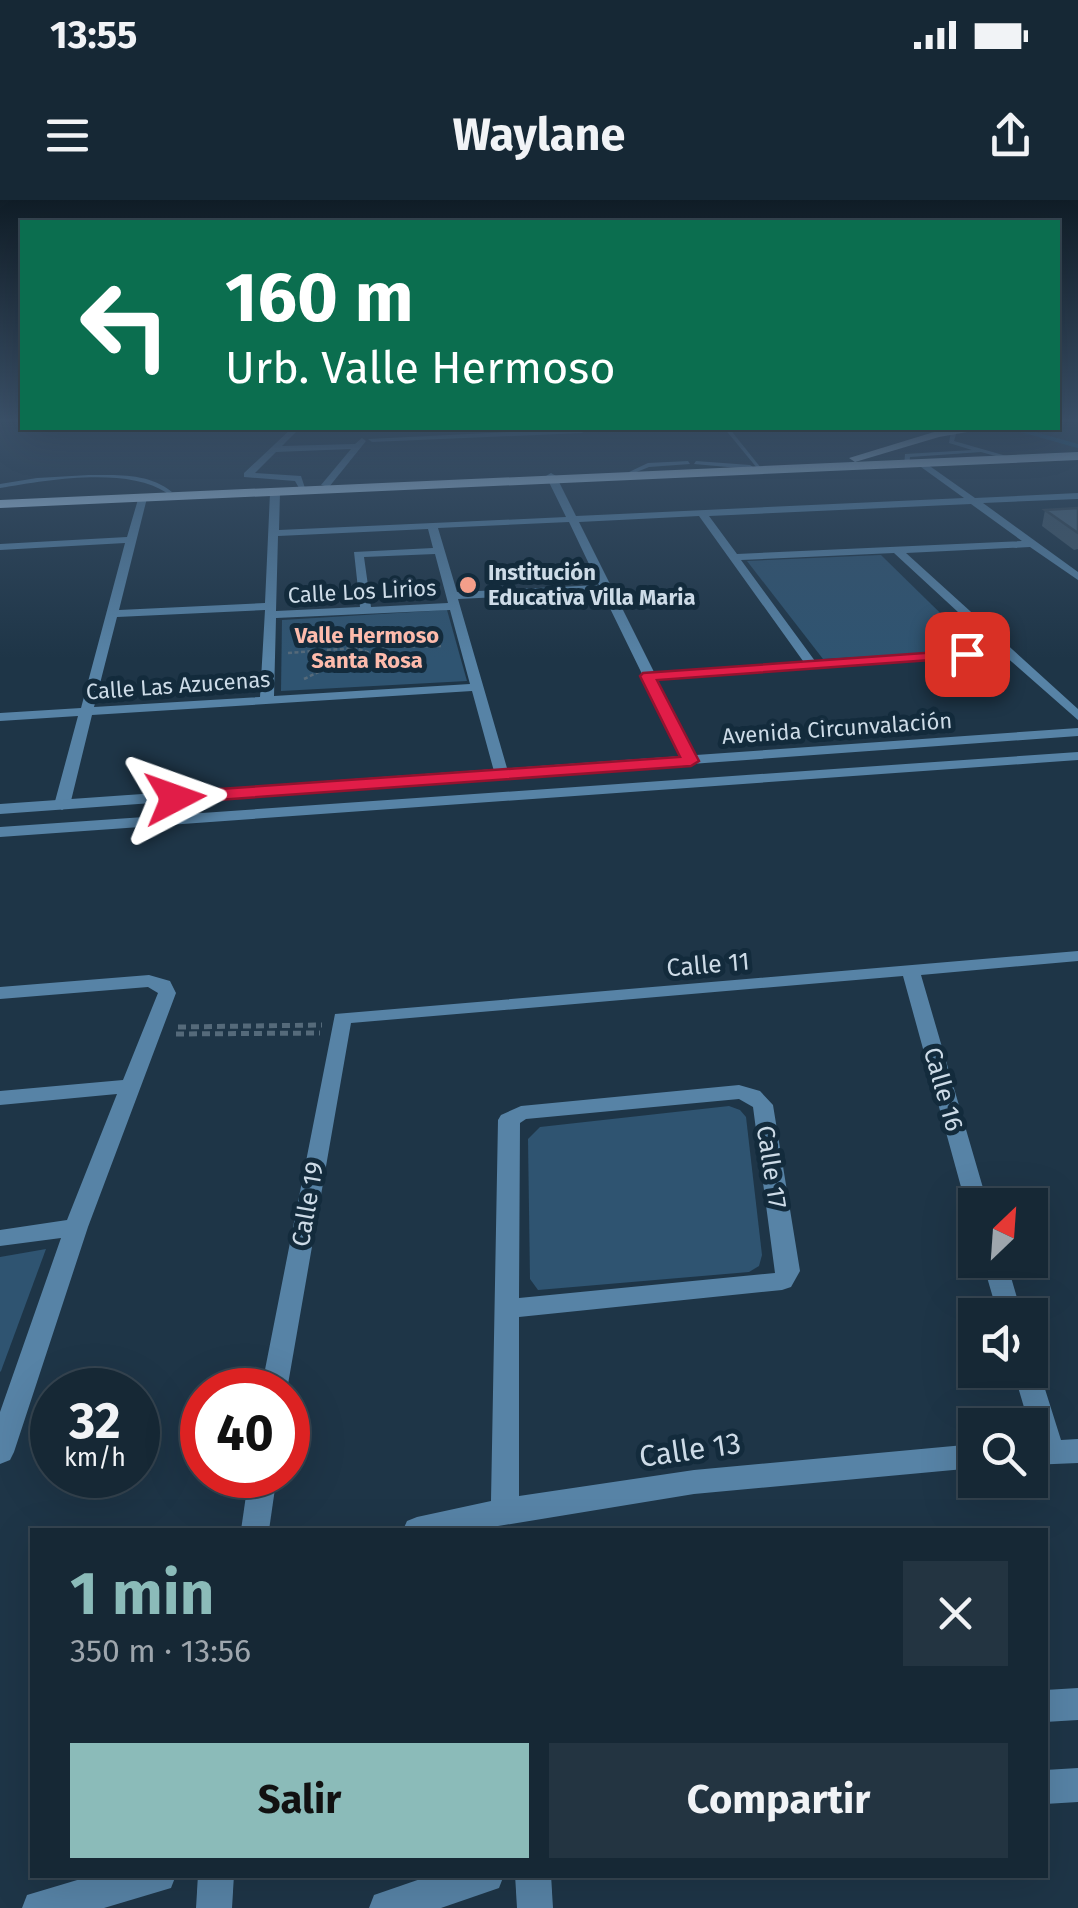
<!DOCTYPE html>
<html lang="es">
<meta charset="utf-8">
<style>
body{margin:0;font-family:"Fira Sans",sans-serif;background:#233441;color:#f1f3f6;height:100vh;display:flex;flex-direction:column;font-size:38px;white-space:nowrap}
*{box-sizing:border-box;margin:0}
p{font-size:32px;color:#9ea6ad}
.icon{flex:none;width:55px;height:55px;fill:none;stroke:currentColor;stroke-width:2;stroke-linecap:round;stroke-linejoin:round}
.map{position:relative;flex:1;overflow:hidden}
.details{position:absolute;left:30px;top:1328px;width:1018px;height:350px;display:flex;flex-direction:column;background:#162835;border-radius:0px;box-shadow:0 10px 40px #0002,0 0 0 2px #354450}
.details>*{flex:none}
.banner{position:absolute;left:20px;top:20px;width:1040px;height:210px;border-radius:0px;box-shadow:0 10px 40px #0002,0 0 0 2px #354450;background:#0b6e4f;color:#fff;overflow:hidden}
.needle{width:65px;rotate:25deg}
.fabs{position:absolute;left:958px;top:988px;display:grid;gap:20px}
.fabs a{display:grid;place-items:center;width:90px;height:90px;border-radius:0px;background:#162835;box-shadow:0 10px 40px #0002,0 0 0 2px #354450;font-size:50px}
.speed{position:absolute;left:30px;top:1168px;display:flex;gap:20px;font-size:50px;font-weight:700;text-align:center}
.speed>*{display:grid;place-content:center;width:130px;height:130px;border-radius:50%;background:#162835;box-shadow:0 10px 40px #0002,0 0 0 2px #354450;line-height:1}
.speed small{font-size:25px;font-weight:400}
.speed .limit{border:15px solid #d22;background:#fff;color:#111}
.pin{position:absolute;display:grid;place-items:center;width:85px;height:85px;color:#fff;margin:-42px;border-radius:20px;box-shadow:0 5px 15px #0006}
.me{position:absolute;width:110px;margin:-55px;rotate:86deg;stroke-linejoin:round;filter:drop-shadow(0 0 8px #0008)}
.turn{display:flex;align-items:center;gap:35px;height:210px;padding:0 40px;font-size:45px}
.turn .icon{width:130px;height:130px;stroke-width:2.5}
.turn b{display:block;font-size:70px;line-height:85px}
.round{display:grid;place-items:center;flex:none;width:105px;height:105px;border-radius:0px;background:#233441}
.headline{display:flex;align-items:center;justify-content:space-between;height:170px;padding:0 40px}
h1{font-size:60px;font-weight:700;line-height:75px;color:#8bbbb9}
.primary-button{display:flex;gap:20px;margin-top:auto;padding:20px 40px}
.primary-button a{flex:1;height:115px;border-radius:0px;background:#8bbbb9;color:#111;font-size:40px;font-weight:700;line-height:115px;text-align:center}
.primary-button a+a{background:#233441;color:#f1f3f6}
.status{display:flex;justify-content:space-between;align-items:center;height:70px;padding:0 50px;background:#162835;direction:ltr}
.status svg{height:28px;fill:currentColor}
header{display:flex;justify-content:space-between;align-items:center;height:130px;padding:0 40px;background:#162835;font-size:45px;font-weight:700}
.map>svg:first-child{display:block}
</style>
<div class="status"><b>13:55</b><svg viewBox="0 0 49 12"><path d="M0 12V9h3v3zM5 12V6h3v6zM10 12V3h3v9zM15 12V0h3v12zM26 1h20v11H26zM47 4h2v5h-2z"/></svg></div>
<header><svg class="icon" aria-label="menu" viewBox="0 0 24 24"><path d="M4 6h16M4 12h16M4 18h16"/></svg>Waylane<svg class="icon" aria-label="share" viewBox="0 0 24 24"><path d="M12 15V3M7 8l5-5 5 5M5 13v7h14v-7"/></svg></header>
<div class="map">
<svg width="1078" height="1708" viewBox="0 0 1078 1708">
<rect width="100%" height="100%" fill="#1e3547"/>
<!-- green -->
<g fill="#2f5471">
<polygon points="881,355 978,450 823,459 747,361"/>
<polygon points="447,410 467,481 281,491 282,420"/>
<polygon points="729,906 740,910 746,917 762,1055 759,1066 749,1072 538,1090 530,1079 528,939 540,927"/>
<polygon points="46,1049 1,1171 0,1172 0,1057"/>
</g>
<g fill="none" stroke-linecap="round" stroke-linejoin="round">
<!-- stream -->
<polyline stroke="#0d5785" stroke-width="4" points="1014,228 1078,246"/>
<!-- path-far1 -->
<g stroke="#556a7a" stroke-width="2.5" stroke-dasharray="4 2.5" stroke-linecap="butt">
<polyline points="318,431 358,444"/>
<polygon points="369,442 384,447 370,453 355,448"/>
<polyline points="379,443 407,428"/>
<polyline points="385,447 442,446"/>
<polyline points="380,451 428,471"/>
<polyline points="288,453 355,448"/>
<polyline points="304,479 360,452"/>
</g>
<!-- path -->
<g stroke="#556a7a" stroke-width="5" stroke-dasharray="8 5" stroke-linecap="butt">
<polyline points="178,827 322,825"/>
<polyline points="176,834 320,833"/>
</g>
<!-- service -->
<g fill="#5783a6" fill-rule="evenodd">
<polygon points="724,228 729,228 761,268 757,268"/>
<polygon points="954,229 957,231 954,241 1017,259 1014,261 981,252 910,257 909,266 904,267 905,254 972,250 949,243 951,231"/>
<polygon points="688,261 690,264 649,267 634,273 629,272 648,263"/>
<polygon points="696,261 750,265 753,267 750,269 694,264"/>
<path d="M89,275C118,275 149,273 172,292L167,293C127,266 46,280 0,288V284L37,278Z"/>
</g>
<!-- minor -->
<g fill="#5783a6" fill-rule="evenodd">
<polygon points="292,228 300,228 282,246 355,244 362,238 366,241 329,287 321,285 351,249 276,252 255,273 301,276 305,288 299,288 295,281 244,277 244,273"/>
<polygon points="588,228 582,233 372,242 368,239"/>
<path d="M924,262L975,298L1078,293V299L983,303L1078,372V380L1030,347L906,353L1078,509V520L1004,455L657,479L698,561L686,564L602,392L458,399L509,575L502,579L495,575L472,491L92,515L70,605L62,610L54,605L78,516L0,521V513L81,508L125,343L0,350V344L127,337L139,296L147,298L119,410L265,403L270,293L275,290L280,293L279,330L566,317L546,276L551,273L556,276L576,316L964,298L921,267ZM971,304L1022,341L737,354L709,316ZM699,316L803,461L654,472L579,322ZM569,322L599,385L457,392L438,328ZM428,329L433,348L354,352L360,407L276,411L278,336ZM894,353L997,448L815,461L741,360ZM435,354L448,403L371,407L364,357ZM265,410L260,497L94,507L117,417ZM450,410L470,484L274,496L276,418Z"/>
<polygon points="1078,751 1078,761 921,775 988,1005 975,1005 975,1012 966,1005 903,776 351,823 287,1190 261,1190 335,814"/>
<polygon points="149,775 170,781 176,793 88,1027 14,1252 10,1260 0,1264 0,1212 61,1038 0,1046 0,1030 67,1020 117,894 0,905 0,891 123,880 158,793 148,787 0,799 0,787"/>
<path d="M739,885L760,891L773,905L800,1071L791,1087L782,1090L519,1117V1296L694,1270L975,1244V1268L694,1294L474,1330H403L407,1321L417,1317L491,1301L498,920L501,915L521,906ZM739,899L753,907L775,1073L519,1098L520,923L526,919Z"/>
<polygon points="982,1060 1006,1060 1022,1115 998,1115"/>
<polygon points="1030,1161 1039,1170 1061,1240 1078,1239 1078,1263 1030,1265 1030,1241 1034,1241 1013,1170 1030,1170"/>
<polygon points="249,1275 277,1275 269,1330 241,1330"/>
<polygon points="198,1675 234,1675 232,1708 196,1708"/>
<polygon points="515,1675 551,1675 553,1708 517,1708"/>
</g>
<!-- tertiary -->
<g fill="#5783a6" fill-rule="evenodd">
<polygon points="1078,528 1078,536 0,614 0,604"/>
<polygon points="1078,552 1078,560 0,637 0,627"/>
<polygon points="1078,1488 1078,1520 1045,1522 1045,1490"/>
<polygon points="1078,1568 1078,1602 1045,1604 1045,1570"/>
<polygon points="94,1675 176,1675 171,1688 104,1708 22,1708 27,1695"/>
<polygon points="432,1675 504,1675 499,1688 441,1708 369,1708 374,1695"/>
</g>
<!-- trunk -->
<g fill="#b8ddfc" fill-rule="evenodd">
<polygon points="962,228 990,228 939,237 855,262 849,258 934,232"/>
<polygon points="1078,252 1078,260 0,308 0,300"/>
</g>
</g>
<!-- wall -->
<polygon fill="#415768" points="1078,308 1078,349 1074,350 1042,326 1045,310"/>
<!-- building -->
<polygon fill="#4c6579" stroke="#354755" stroke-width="2.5" points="1078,308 1078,333 1045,310"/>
<!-- sky -->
<linearGradient id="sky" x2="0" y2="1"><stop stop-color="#101d27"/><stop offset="0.48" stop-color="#3b5169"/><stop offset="1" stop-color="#3b5169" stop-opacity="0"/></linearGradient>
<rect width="1078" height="459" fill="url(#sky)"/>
<!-- route -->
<polygon fill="#e11d48" stroke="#92132f" stroke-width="2.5" points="967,450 972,451 972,457 657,480 699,561 691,566 175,603 166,598 175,592 680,557 640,476 643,473"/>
<!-- markers -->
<circle fill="#f49e8a" stroke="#132b3c" stroke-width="4" cx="468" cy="385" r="10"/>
<g text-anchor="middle" stroke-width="10" stroke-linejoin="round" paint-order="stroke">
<!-- far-poi labels -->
<g font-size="22" font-weight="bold" fill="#cddbe7" stroke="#132b3c" text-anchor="start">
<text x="488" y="380">Institución<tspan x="488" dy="25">Educativa Villa Maria</tspan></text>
</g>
<!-- far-street labels -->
<g font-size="22" fill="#cddbe7" stroke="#132b3c">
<text transform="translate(362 391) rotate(-3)" y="8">Calle Los Lirios</text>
<text transform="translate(178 485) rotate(-4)" y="8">Calle Las Azucenas</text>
<text transform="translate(837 528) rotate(-4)" y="8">Avenida Circunvalación</text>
</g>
<!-- far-neighbourhood labels -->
<g font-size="22" font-weight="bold" fill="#fdbbac" stroke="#132b3c">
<text x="367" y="443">Valle Hermoso<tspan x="367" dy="25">Santa Rosa</tspan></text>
</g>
<!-- street labels -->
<g font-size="25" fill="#cddbe7" stroke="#132b3c">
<text transform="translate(708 764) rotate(-5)" y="9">Calle 11</text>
<text transform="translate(944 889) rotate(74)" y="9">Calle 16</text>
<text transform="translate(772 967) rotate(81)" y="9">Calle 17</text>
<text transform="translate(307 1004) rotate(-80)" y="9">Calle 19</text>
</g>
<!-- near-street labels -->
<g font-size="30" fill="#cddbe7" stroke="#132b3c">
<text transform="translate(690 1250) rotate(-8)" y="10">Calle 13</text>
</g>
</g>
</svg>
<div class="fabs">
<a><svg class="needle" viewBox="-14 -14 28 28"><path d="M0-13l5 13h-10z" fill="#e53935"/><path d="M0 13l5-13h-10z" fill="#9ea6ad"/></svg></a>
<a><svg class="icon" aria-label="sound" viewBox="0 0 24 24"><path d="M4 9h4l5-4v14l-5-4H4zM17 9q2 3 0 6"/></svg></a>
<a><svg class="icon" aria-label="search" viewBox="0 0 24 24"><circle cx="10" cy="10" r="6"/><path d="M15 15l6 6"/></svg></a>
</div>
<div class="speed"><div>32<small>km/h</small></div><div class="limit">40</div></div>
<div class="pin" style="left:967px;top:454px;background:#d93025"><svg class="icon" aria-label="arrive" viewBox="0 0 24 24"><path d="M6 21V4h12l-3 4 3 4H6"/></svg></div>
<svg class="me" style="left:175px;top:598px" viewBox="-20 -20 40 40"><path d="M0-17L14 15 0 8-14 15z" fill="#e11d48" stroke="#fff" stroke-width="4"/></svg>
<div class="banner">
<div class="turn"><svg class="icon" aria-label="left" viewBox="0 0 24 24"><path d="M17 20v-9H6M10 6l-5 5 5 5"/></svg><div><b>160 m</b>Urb. Valle Hermoso</div></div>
</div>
<section class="details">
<div class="headline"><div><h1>1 min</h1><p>350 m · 13:56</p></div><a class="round"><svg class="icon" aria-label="close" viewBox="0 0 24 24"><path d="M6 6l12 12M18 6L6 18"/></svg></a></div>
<div class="primary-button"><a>Salir</a><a>Compartir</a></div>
</section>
</div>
